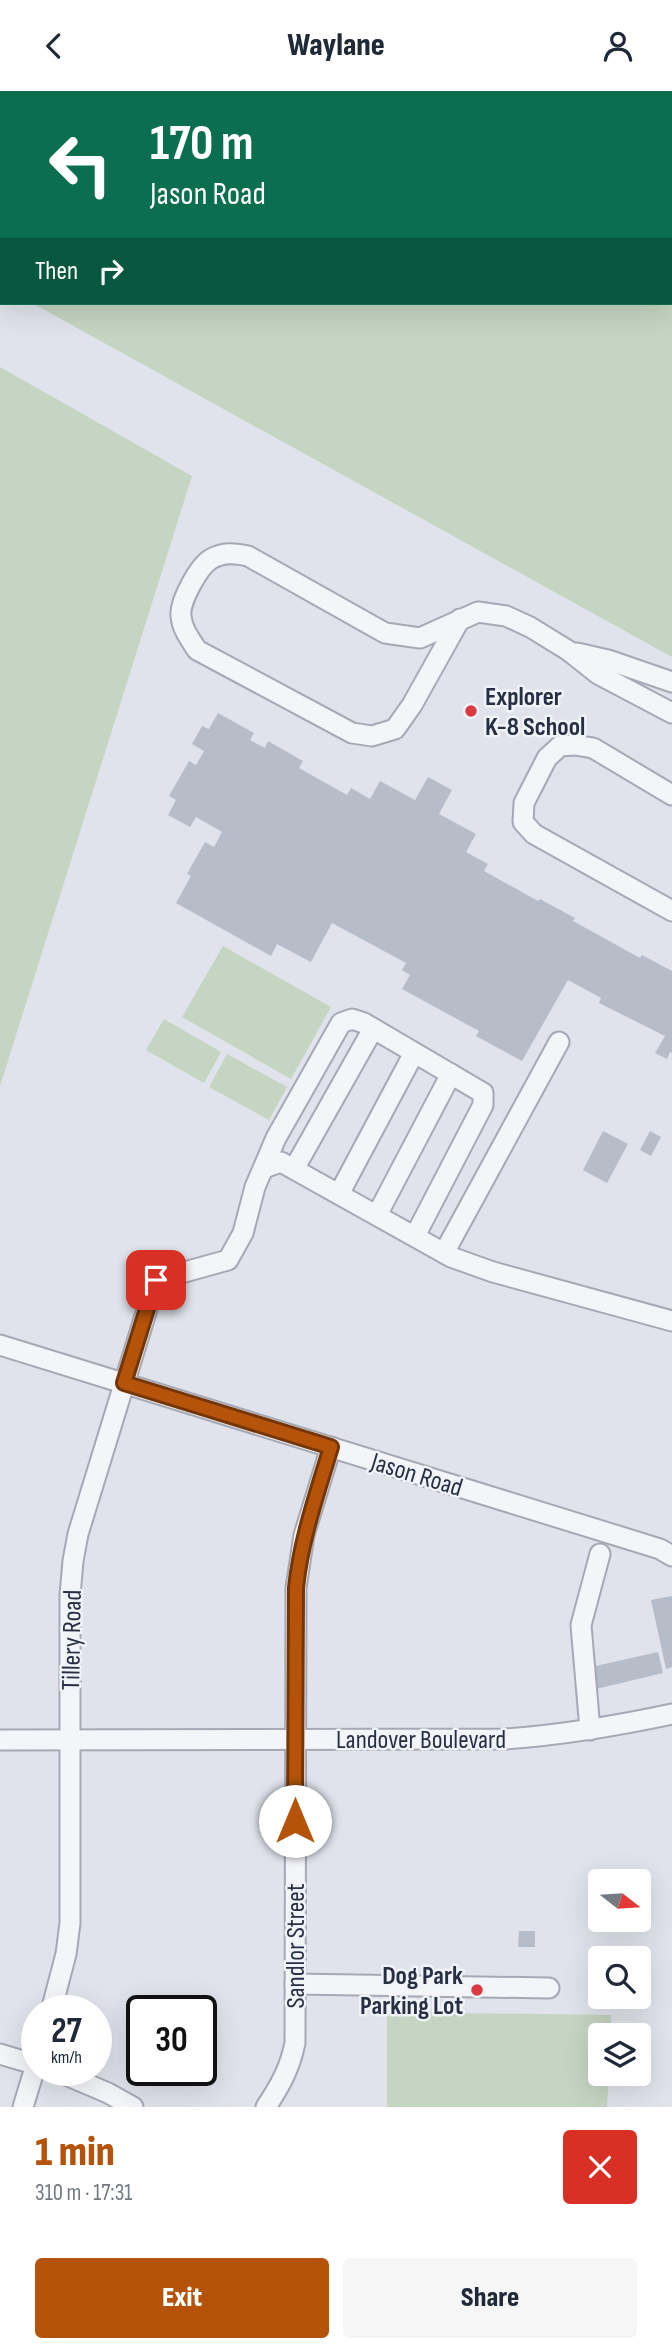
<!DOCTYPE html>
<meta charset="utf-8">
<style>
body{margin:0;font-family:"Sofia Sans Condensed",sans-serif;background:#f6f6f7;color:#1f2937;height:100vh;display:flex;flex-direction:column;font-size:26px;white-space:nowrap}
*{box-sizing:border-box;margin:0}
p{font-size:23px;color:#747a83}
.icon{flex:none;width:38px;height:38px;fill:none;stroke:currentColor;stroke-width:2;stroke-linecap:round;stroke-linejoin:round}
.map{position:relative;height:2016px;overflow:hidden}
.side{display:flex;flex-direction:column;background:#fff;flex:1}
.side>*{flex:none}
.guide{position:absolute;left:0px;top:0px;width:672px;height:214px;box-shadow:0 7px 28px #0002;background:#0b6e4f;color:#fff;overflow:hidden}
.needle{width:46px;rotate:107deg}
.buttons{position:absolute;left:588px;top:1778px;display:grid;gap:14px}
.buttons a{display:grid;place-items:center;width:63px;height:63px;border-radius:7px;background:#fff;box-shadow:0 7px 28px #0002;font-size:35px}
.speed{position:absolute;left:21px;top:1904px;display:flex;gap:14px;font-size:35px;font-weight:700;text-align:center}
.speed>*{display:grid;place-content:center;width:91px;height:91px;border-radius:50%;background:#fff;box-shadow:0 7px 28px #0002;line-height:1}
.speed small{font-size:18px;font-weight:400}
.speed .limit{border:4px solid #111;border-radius:10px;background:#fff;color:#111}
.pin{position:absolute;display:grid;place-items:center;width:60px;height:60px;color:#fff;margin:-30px;border-radius:14px;box-shadow:0 4px 10px #0006}
.me{position:absolute;width:77px;margin:-38px;rotate:0deg;stroke-linejoin:round;filter:drop-shadow(0 0 5px #0008)}
.turn{display:flex;align-items:center;gap:24px;height:147px;padding:0 35px;font-size:32px}
.turn .icon{width:91px;height:91px;stroke-width:2.5}
.turn b{display:block;font-size:49px;line-height:60px}
.then{display:flex;align-items:center;height:66px;padding:0 35px;background:#0003;gap:14px;font-size:26px}
.round{display:grid;place-items:center;flex:none;width:74px;height:74px;border-radius:7px;background:#f6f6f7}
.overview{display:flex;align-items:center;justify-content:space-between;height:119px;padding:0 35px}
h1{font-size:42px;font-weight:800;line-height:52px;color:#b45309}
.button{display:flex;gap:14px;margin-top:auto;padding:14px 35px}
.button a{flex:1;height:80px;border-radius:7px;background:#b45309;color:#fff;font-size:28px;font-weight:800;line-height:80px;text-align:center}
.button a+a{background:#f6f6f7;color:#1f2937}
header{display:flex;justify-content:space-between;align-items:center;height:91px;padding:0 35px;background:#fff;font-size:32px;font-weight:800}
.map>svg:first-child{display:block}
</style>
<header><svg class="icon" aria-label="back" viewBox="0 0 24 24"><path d="M15 5l-7 7 7 7"/></svg>Waylane<svg class="icon" aria-label="person" viewBox="0 0 24 24"><circle cx="12" cy="8" r="4"/><path d="M4 21q1-7 8-7t8 7"/></svg></header>
<div class="map">
<svg width="672" height="2016" viewBox="0 0 672 2016">
<rect width="100%" height="100%" fill="#e0e3eb"/>
<!-- green -->
<g fill="#c4d5c1">
<polygon points="0,0 672,0 672,566 32,212 670,212 670,2 2,2 2,195"/>
<polygon points="0,276 192,385 0,995"/>
<polygon points="223,855 331,916 291,988 182,926"/>
<polygon points="164,928 221,961 204,992 146,959"/>
<polygon points="227,963 287,996 269,1029 209,996"/>
<polygon points="387,1921 611,1924 611,1944 600,1944 600,1983 609,1983 607,2016 387,2016"/>
</g>
<!-- building -->
<g fill="#b7bcc9">
<polygon points="218,622 254,642 250,649 265,657 268,650 303,670 299,677 347,704 351,697 370,708 380,690 415,709 428,686 452,699 439,723 476,743 466,761 488,773 484,780 538,810 540,808 575,827 573,830 640,867 642,864 672,880 672,962 670,961 667,968 655,962 665,945 599,912 601,907 568,889 522,970 476,945 479,940 402,898 410,884 402,879 406,872 332,832 311,871 277,853 271,865 176,812 191,785 187,783 205,751 214,756 222,741 196,726 190,736 168,724 176,709 169,705 189,670 196,674 204,660 192,653 202,635 209,638"/>
<polygon points="603,1040 628,1053 607,1092 583,1079"/>
<polygon points="650,1040 661,1046 651,1065 640,1059"/>
<polygon points="672,1505 672,1576 666,1578 651,1509"/>
<polygon points="658,1561 663,1582 596,1598 591,1576"/>
<polygon points="519,1840 535,1840 535,1856 518,1856"/>
</g>
<g fill="none" stroke-linecap="round" stroke-linejoin="round">
<defs>
<g id="minor">
<path d="M460,528L412,614L395,638L372,645L352,642L197,559C190,548 182,538 181,525C179,511 199,475 211,468C223,461 235,462 248,465L385,542L420,547L478,521L506,525L530,536L569,560L598,583L672,622"/>
<polyline points="577,562 608,569 672,591"/>
<polyline points="672,704 593,657 575,654 560,655 547,667 524,712 523,731 534,743 672,820"/>
<polyline points="264,1077 281,1071 451,1166 493,1181 672,1230"/>
<polyline points="294,1078 373,938"/>
<polyline points="339,1103 414,962"/>
<polyline points="377,1124 451,983"/>
<polyline points="444,1162 559,951"/>
<polyline points="0,1254 660,1458 672,1465"/>
<polyline points="590,1639 581,1534 600,1463"/>
<path d="M0,1649L505,1648C562,1644 616,1635 672,1623"/>
<polyline points="295,1893 549,1897"/>
<polyline points="51,1920 66,1863 70,1832 70,1504 73,1470 78,1443 156,1189 228,1169 243,1142 255,1096 276,1047 341,932 352,928 364,932 483,1002 483,1014 415,1145"/>
<polyline points="0,1963 37,1974"/>
<polyline points="54,1979 108,2002 133,2016"/>
<polyline points="23,2016 37,1970"/>
<path d="M266,2016C280,1995 290,1977 295,1952L296,1497L304,1444L331,1356"/>
</g>
</defs>
<!-- minor casing -->
<use href="#minor" stroke="#a5a9b6" stroke-width="23"/>
<!-- minor -->
<use href="#minor" stroke="#f4f5f8" stroke-width="19"/>
</g>
<g fill="none" stroke-linecap="round" stroke-linejoin="round">
<defs>
<path id="route" d="M156,1189L124,1292L331,1356C317,1403 301,1448 296,1497L295,1730"/>
</defs>
<!-- route casing -->
<use href="#route" stroke="#753606" stroke-width="18"/>
<!-- route -->
<use href="#route" stroke="#b45309" stroke-width="12"/>
</g>
<!-- markers -->
<g fill="#db3a42" stroke="#f0f3f8" stroke-width="2.5">
<circle cx="471" cy="620" r="7"/>
<circle cx="477" cy="1899" r="7"/>
</g>
<g text-anchor="middle" stroke-width="5" stroke-linejoin="round" paint-order="stroke">
<!-- poi labels -->
<g font-size="26" font-weight="bold" fill="#272f44" stroke="#f0f3f8" text-anchor="start">
<text x="485" y="614">Explorer<tspan x="485" dy="30">K-8 School</tspan></text>
<text x="463" y="1893" text-anchor="end">Dog Park<tspan x="463" dy="30">Parking Lot</tspan></text>
</g>
<!-- street labels -->
<g font-size="26" fill="#272f44" stroke="#f0f3f8">
<text transform="translate(417 1383) rotate(17)" y="9">Jason Road</text>
<text transform="translate(71 1549) rotate(-89)" y="9">Tillery Road</text>
<text x="421" y="1657">Landover Boulevard</text>
<text transform="translate(295 1855) rotate(-90)" y="9">Sandlor Street</text>
</g>
</g>
</svg>
<div class="buttons">
<a><svg class="needle" viewBox="-14 -14 28 28"><path d="M0-13l5 13h-10z" fill="#e53935"/><path d="M0 13l5-13h-10z" fill="#747a83"/></svg></a>
<a><svg class="icon" aria-label="search" viewBox="0 0 24 24"><circle cx="10" cy="10" r="6"/><path d="M15 15l6 6"/></svg></a>
<a><svg class="icon" aria-label="layers" viewBox="0 0 24 24"><path d="M12 4l9 5-9 5-9-5zM3 14l9 5 9-5"/></svg></a>
</div>
<div class="speed"><div>27<small>km/h</small></div><div class="limit">30</div></div>
<div class="pin" style="left:156px;top:1189px;background:#d93025"><svg class="icon" aria-label="arrive" viewBox="0 0 24 24"><path d="M6 21V4h12l-3 4 3 4H6"/></svg></div>
<svg class="me" style="left:295px;top:1730px" viewBox="-20 -20 40 40"><circle r="19" fill="#fff"/><path d="M0-13L10 11 0 6-10 11z" fill="#b45309"/></svg>
<div class="guide">
<div class="turn"><svg class="icon" aria-label="left" viewBox="0 0 24 24"><path d="M17 20v-9H6M10 6l-5 5 5 5"/></svg><div><b>170 m</b>Jason Road</div></div>
<div class="then">Then<svg class="icon" aria-label="right" viewBox="0 0 24 24"><path d="M7 20v-9h11M14 6l5 5-5 5"/></svg></div>
</div>
</div>
<section class="side">
<div class="overview"><div><h1>1 min</h1><p>310 m · 17:31</p></div><a class="round" style="background:#d93025;color:#fff"><svg class="icon" aria-label="close" viewBox="0 0 24 24"><path d="M6 6l12 12M18 6L6 18"/></svg></a></div>
<div class="button"><a>Exit</a><a>Share</a></div>
</section>
